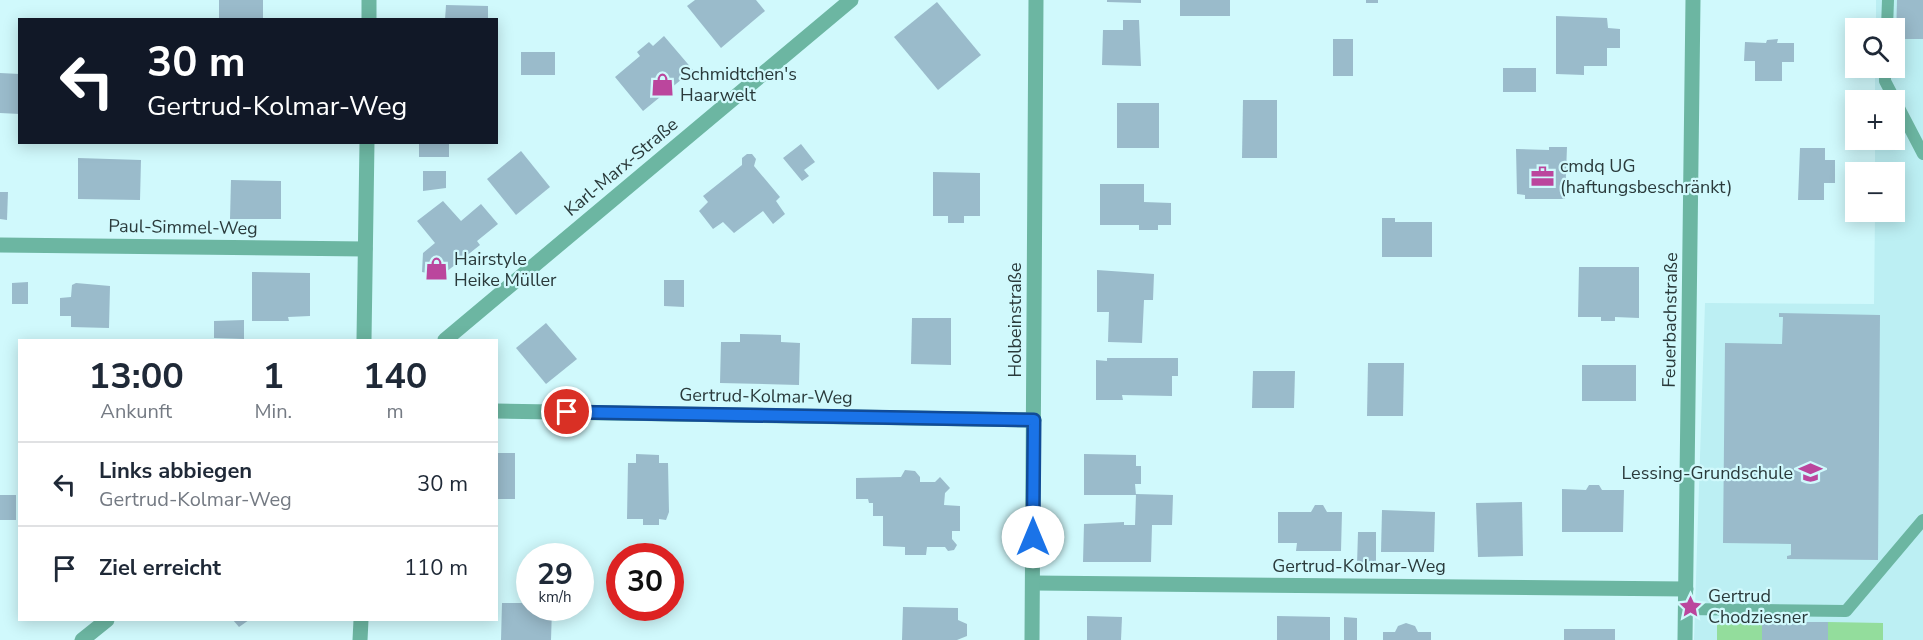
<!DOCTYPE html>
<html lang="de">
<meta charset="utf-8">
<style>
body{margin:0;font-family:"Nunito Sans",sans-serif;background:#f6f6f7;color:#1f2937;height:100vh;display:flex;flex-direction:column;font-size:22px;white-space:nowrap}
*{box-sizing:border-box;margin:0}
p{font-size:20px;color:#747a83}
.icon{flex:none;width:33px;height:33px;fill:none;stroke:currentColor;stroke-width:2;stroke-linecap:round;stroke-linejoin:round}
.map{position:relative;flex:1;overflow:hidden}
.side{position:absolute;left:18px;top:339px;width:480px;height:282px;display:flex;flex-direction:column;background:#fff;border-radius:0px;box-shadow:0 3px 15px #0003}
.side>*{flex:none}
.guide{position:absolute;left:18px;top:18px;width:480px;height:126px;border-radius:0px;box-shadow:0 3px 15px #0003;background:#111827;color:#fff;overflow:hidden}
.buttons{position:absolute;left:1845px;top:18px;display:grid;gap:12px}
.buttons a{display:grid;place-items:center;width:60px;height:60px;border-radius:0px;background:#fff;box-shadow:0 3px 15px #0003;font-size:30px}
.speed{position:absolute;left:516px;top:543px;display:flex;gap:12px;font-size:30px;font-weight:700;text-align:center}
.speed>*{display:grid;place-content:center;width:78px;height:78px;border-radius:50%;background:#fff;box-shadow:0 3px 15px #0003;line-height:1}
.speed small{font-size:15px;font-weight:400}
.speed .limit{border:9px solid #d22;background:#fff;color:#111}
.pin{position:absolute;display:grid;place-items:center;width:51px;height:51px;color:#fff;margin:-26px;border:3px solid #fff;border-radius:50%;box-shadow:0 2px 6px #0007}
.me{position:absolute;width:66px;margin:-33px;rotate:0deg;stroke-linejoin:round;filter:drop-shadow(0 0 4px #0008)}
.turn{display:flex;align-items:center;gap:21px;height:126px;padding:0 30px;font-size:27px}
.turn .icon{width:78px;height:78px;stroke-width:2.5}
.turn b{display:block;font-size:42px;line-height:51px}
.eta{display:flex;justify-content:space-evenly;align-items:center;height:102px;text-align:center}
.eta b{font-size:36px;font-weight:700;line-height:42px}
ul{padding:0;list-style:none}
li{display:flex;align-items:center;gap:18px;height:84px;padding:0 30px;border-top:2px solid #e0e1e3}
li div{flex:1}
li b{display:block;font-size:22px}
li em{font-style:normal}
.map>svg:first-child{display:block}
</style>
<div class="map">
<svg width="1923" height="640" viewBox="0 0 1923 640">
<rect width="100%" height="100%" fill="#d0f9fc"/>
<!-- built -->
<polygon fill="#bceff3" points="1876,0 1923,0 1923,640 1694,640 1705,303 1874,304 1875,212 1894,212 1894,172 1875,172 1875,140 1894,140 1894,100 1875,100 1875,68 1894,68 1894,28 1876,28"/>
<!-- green -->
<g fill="#93dd9c">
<rect x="1717" y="622" width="45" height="18"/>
<polygon points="1828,622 1883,623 1883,640 1828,640"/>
</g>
<!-- building -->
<g fill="#9abbcb">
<polygon points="219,0 263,0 263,20 219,19"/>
<polygon points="695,0 756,0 765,11 721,48 687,6"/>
<polygon points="1107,0 1141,0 1141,3 1107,2"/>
<rect x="1180" y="0" width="50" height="16"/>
<rect x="1366" y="0" width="12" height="3"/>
<polygon points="1897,0 1923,0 1923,39 1896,39"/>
<polygon points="937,2 981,55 938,90 894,37"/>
<polygon points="446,5 488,6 488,20 445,20"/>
<polygon points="1556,16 1607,18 1608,28 1620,29 1620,48 1607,48 1607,66 1584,66 1584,75 1556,74"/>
<polygon points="1123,20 1139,20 1141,66 1102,65 1103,30 1123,30"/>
<polygon points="664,36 693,70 643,111 615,77 640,56 637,52 649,42 653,46"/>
<rect x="1333" y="39" width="20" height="37"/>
<polygon points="1778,39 1777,43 1794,43 1794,62 1782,62 1782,81 1755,81 1755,61 1744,61 1745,42 1766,43 1767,40"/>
<rect x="521" y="52" width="34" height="23"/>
<rect x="1503" y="68" width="33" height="24"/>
<polygon points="0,73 20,74 20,114 0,113"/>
<polygon points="1243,100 1277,100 1277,158 1242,158"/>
<rect x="1117" y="103" width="42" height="45"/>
<rect x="419" y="142" width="30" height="15"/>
<polygon points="801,144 815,162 804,170 809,176 802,181 783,158"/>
<polygon points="1549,147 1567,147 1565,199 1525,199 1525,195 1517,194 1516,149 1549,150"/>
<polygon points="1800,148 1825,148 1825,160 1835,160 1835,183 1824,183 1824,200 1798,200"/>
<polygon points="521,151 550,187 516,215 487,179"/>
<polygon points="747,154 752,154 756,159 754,166 780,197 776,201 785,214 773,224 763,211 734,233 723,222 713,229 699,211 708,202 703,196 742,165 742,158"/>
<polygon points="78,158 141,160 140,200 78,199"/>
<polygon points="423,171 446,171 446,188 423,191"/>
<polygon points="933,172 980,173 980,216 964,216 964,223 948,223 948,216 933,216"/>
<polygon points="231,180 281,181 281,219 230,219"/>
<polygon points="1100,184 1144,184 1144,202 1171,203 1171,225 1158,225 1158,230 1139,230 1139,225 1100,225"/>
<polygon points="0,192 8,192 7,220 0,219"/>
<polygon points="443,201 461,221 481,204 498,224 477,241 480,245 441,276 422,272 423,253 435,243 417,221"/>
<polygon points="1382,218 1395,218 1395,222 1432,222 1432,257 1382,257"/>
<polygon points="1579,267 1639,267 1639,318 1615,317 1615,321 1601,321 1601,317 1578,317"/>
<polygon points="1097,270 1154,274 1153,300 1144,300 1142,343 1108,342 1109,312 1097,312"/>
<polygon points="252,272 310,273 310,316 288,317 289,321 252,321"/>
<polygon points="664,280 684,280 684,307 664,306"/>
<polygon points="28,282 28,304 12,304 12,283"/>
<polygon points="76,283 110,286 109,328 71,327 71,316 60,316 60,298 71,297 72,285"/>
<polygon points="1779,313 1880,315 1878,560 1787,559 1787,556 1791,555 1791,544 1723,543 1725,343 1782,344 1783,317 1779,317"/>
<polygon points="912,318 951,318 951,365 911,364"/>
<polygon points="244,320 244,339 214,338 214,321"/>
<polygon points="546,323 577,359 546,384 516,348"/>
<polygon points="740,334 781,335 781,342 800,343 799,385 720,383 721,342 740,342"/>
<polygon points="1107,358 1178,358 1178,376 1172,376 1172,396 1122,395 1123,400 1096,400 1096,360 1107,361"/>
<polygon points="1368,363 1404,363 1403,416 1367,416"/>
<rect x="1582" y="365" width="54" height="36"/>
<polygon points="1253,371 1295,371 1294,408 1252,408"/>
<rect x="496" y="453" width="19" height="46"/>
<polygon points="636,454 659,455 659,463 668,463 669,512 666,520 659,519 659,525 643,525 643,519 627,519 628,463 636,463"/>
<polygon points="1084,454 1136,455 1136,466 1141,466 1141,484 1135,484 1136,495 1084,495"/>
<polygon points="905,470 915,471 920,477 920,482 935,482 940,477 950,488 945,493 944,505 960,506 960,531 952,531 952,539 957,545 954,550 948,551 945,547 927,547 926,555 905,555 905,547 883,546 883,516 873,516 873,503 869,503 868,499 856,499 856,478 901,477"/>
<polygon points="1589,485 1599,485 1602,490 1624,490 1623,532 1562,532 1562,489 1586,490"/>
<polygon points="1136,494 1173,495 1172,525 1152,525 1151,562 1083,562 1084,524 1124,522 1124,525 1135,525"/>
<rect x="0" y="495" width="16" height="25"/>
<polygon points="1522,502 1523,556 1478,557 1476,503"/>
<polygon points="1315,505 1323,505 1327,512 1342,512 1341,551 1296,551 1297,543 1278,543 1278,512 1311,512"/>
<polygon points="1382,510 1435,512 1434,552 1381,552"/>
<polygon points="1358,532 1376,532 1376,565 1357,564"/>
<polygon points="502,603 530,603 530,608 552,608 551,640 501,640"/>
<polygon points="903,607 958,608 958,620 967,624 967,636 957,640 902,640"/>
<polygon points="1087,616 1122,617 1121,640 1087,640"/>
<polygon points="1277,616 1330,617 1330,640 1277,640"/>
<polygon points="1344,617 1357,618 1357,640 1344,640"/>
<polygon points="233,620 249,620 239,627"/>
<rect x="1762" y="622" width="66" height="18"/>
<polygon points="1406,623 1415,626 1418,632 1431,632 1431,640 1383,640 1383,632 1395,632 1398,626"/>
<rect x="1564" y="629" width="51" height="11"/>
</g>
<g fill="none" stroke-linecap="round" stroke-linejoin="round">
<!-- lane -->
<g stroke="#6cb6a2" stroke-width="12">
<polyline points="1887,28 1888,0"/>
<polyline points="1885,68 1885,81 1923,154"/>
<polyline points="1685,609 1846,611 1923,520"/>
</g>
<!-- street -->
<g stroke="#6cb6a2" stroke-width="15">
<polyline points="369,20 369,0"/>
<polyline points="0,245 365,249"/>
<polyline points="364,340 367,142"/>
<polyline points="445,340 851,0"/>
<polyline points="496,411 1034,420"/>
<polyline points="1033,583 1686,589"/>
<polyline points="82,640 107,620"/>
<polyline points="360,640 361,620"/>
<polyline points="1032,640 1036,0"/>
<polyline points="1685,640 1693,0"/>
</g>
</g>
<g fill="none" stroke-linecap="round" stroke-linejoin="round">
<defs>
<polyline id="route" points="567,412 1034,420 1033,537"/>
</defs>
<!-- route casing -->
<use href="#route" stroke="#114b97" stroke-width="15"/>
<!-- route -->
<use href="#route" stroke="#1a73e8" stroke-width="10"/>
</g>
<!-- icons -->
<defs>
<symbol id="shop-bare" viewBox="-9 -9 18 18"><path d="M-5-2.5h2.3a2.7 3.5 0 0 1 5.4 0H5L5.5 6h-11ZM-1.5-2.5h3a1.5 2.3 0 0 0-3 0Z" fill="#bb469d" stroke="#d0f9fc" stroke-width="2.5" paint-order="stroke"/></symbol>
<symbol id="office-bare" viewBox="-9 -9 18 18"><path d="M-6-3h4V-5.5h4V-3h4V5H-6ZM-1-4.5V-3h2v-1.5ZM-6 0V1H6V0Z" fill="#bb469d" stroke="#d0f9fc" stroke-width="2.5" paint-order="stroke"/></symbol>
<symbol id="school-bare" viewBox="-9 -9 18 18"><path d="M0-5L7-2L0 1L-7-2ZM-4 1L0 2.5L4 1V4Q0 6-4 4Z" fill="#bb469d" stroke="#d0f9fc" stroke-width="2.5" paint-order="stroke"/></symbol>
<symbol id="sight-bare" viewBox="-9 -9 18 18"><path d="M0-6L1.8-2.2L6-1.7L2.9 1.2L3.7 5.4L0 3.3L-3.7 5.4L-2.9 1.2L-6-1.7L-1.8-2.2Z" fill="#bb469d" stroke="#d0f9fc" stroke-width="2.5" paint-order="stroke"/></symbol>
</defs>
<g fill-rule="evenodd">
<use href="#shop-bare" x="646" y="68" width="33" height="33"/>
<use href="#office-bare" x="1526" y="160" width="33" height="33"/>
<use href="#shop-bare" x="420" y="252" width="33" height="33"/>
<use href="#school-bare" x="1794" y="456" width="33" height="33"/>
<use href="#sight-bare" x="1674" y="590" width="33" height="33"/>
</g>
<g text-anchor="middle" stroke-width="4.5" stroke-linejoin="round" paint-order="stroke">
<!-- poi labels -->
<g font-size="18" fill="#2a3a3b" stroke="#d0f9fc" text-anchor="start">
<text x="680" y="80">Schmidtchen's<tspan x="680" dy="21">Haarwelt</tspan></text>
<text x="1560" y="172">cmdq UG<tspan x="1560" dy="21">(haftungsbeschränkt)</tspan></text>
<text x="454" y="265">Hairstyle<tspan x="454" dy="21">Heike Müller</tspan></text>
<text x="1793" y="479" text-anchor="end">Lessing-Grundschule</text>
<text x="1708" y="602">Gertrud<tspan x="1708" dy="21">Chodziesner</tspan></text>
</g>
<!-- street labels -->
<g font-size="18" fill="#2a3a3b" stroke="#d0f9fc">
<text transform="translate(621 167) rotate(-40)" y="6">Karl-Marx-Straße</text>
<text transform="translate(183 227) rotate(1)" y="6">Paul-Simmel-Weg</text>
<text transform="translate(1015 320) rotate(-90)" y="6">Holbeinstraße</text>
<text transform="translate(1670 320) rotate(-89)" y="6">Feuerbachstraße</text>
<text transform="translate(766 396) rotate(1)" y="6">Gertrud-Kolmar-Weg</text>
<text x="1359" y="572">Gertrud-Kolmar-Weg</text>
</g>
</g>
</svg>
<div class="buttons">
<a><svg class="icon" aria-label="search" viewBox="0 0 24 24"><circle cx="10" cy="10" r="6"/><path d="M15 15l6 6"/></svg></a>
<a>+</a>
<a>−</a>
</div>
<div class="speed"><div>29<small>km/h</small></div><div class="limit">30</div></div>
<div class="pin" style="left:567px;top:412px;background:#d93025"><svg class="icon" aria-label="arrive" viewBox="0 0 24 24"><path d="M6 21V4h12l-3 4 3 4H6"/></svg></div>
<svg class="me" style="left:1033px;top:537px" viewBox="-20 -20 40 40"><circle r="19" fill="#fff"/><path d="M0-13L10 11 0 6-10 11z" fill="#1a73e8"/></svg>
<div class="guide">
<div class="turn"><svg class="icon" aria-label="left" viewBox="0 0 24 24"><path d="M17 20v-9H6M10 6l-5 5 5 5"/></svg><div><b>30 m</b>Gertrud-Kolmar-Weg</div></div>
</div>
<section class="side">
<div class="eta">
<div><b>13:00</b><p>Ankunft</p></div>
<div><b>1</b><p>Min.</p></div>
<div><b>140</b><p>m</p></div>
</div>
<ul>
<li><svg class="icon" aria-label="left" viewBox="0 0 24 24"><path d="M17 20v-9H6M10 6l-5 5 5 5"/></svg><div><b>Links abbiegen</b><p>Gertrud-Kolmar-Weg</p></div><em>30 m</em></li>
<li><svg class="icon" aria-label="arrive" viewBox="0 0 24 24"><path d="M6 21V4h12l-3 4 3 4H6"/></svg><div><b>Ziel erreicht</b></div><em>110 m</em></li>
</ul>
</section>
</div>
